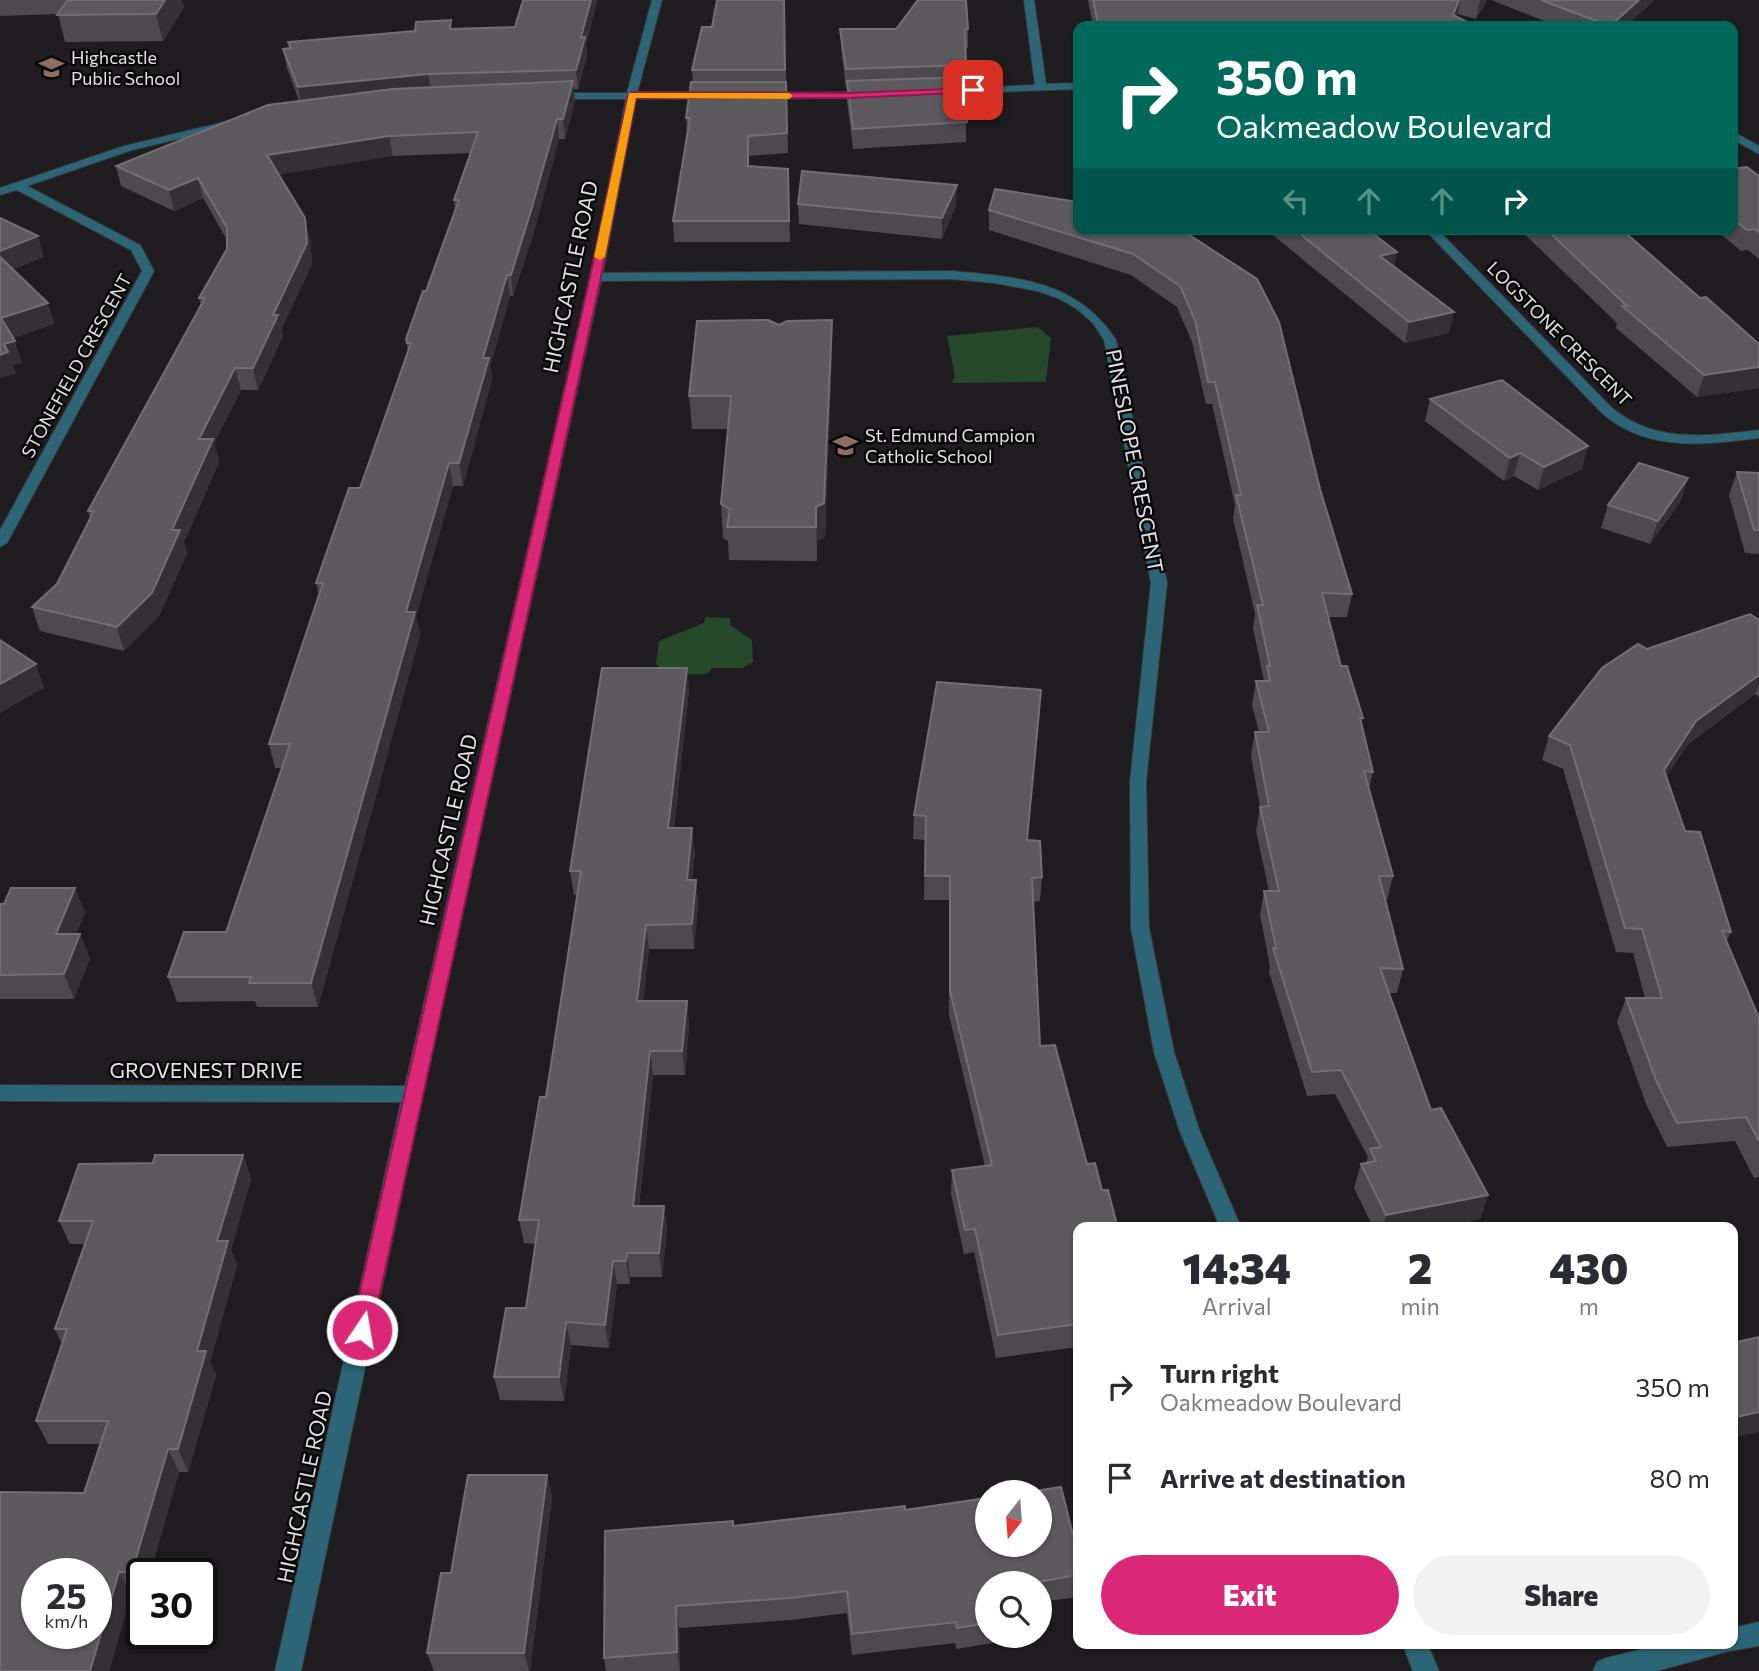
<!DOCTYPE html>
<style>
body{margin:0;font-family:Commissioner,sans-serif;background:#f2f2f3;color:#2b2b33;height:100vh;display:flex;flex-direction:column;font-size:26px;white-space:nowrap}
*{box-sizing:border-box;margin:0}
p{font-size:23px;color:#7c7c81}
.icon{flex:none;width:38px;height:38px;fill:none;stroke:currentColor;stroke-width:2;stroke-linecap:round;stroke-linejoin:round}
.map{position:relative;flex:1;overflow:hidden}
.sheet{position:absolute;left:1073px;top:1222px;width:665px;height:427px;display:flex;flex-direction:column;background:#fff;border-radius:14px;box-shadow:0 2px 5px #0004}
.sheet>*{flex:none}
.top-card{position:absolute;left:1073px;top:21px;width:665px;height:214px;border-radius:14px;box-shadow:0 2px 5px #0004;background:#00695c;color:#fff;overflow:hidden}
.needle{width:46px;rotate:197deg}
.tools{position:absolute;left:975px;top:1480px;display:grid;gap:14px}
.tools a{display:grid;place-items:center;width:77px;height:77px;border-radius:50%;background:#fff;box-shadow:0 2px 5px #0004;font-size:35px}
.speed{position:absolute;left:21px;top:1558px;display:flex;gap:14px;font-size:35px;font-weight:700;text-align:center}
.speed>*{display:grid;place-content:center;width:91px;height:91px;border-radius:50%;background:#fff;box-shadow:0 2px 5px #0004;line-height:1}
.speed small{font-size:18px;font-weight:400}
.speed .limit{border:4px solid #111;border-radius:10px;background:#fff;color:#111}
.pin{position:absolute;display:grid;place-items:center;width:60px;height:60px;color:#fff;margin:-30px;border-radius:14px;box-shadow:0 4px 10px #0006}
.me{position:absolute;width:77px;margin:-38px;rotate:12deg;stroke-linejoin:round;filter:drop-shadow(0 0 5px #0008)}
.turn{display:flex;align-items:center;gap:24px;height:147px;padding:0 28px;font-size:32px}
.turn .icon{width:91px;height:91px;stroke-width:2.5}
.turn b{display:block;font-size:49px;line-height:60px}
.lanes{display:flex;align-items:center;height:66px;padding:0 28px;background:#0003;justify-content:center;gap:35px;direction:ltr}
.lanes .off{opacity:.35}
.eta{display:flex;justify-content:space-evenly;align-items:center;height:119px;text-align:center}
.eta b{font-size:42px;font-weight:800;line-height:49px}
.action{display:flex;gap:14px;margin-top:auto;padding:14px 28px}
.action a{flex:1;height:80px;border-radius:42px;background:#db2777;color:#fff;font-size:28px;font-weight:800;line-height:80px;text-align:center}
.action a+a{background:#f2f2f3;color:#2b2b33}
ul{padding:0;list-style:none}
li{display:flex;align-items:center;gap:21px;height:91px;padding:0 28px}
li div{flex:1}
li b{display:block;font-size:26px}
li em{font-style:normal}
.map>svg:first-child{display:block}
</style>
<div class="map">
<svg width="1759" height="1671" viewBox="0 0 1759 1671">
<rect width="100%" height="100%" fill="#201d21"/>
<!-- green -->
<g fill="#25492a">
<polygon points="1037,327 1051,338 1046,382 952,383 955,376 947,336"/>
<polygon points="705,617 730,618 730,625 752,640 753,662 743,668 712,668 707,674 668,675 656,664 659,641 704,623"/>
</g>
<g fill="none" stroke-linecap="round" stroke-linejoin="round">
<defs>
<g id="minor">
<path d="M652,0H662L637,93H711L716,96L711,99H636L603,273L951,271C1017,277 1077,280 1116,340L1167,583L1146,782L1149,928L1174,1052L1200,1132L1241,1227H1220L1180,1132L1154,1052L1131,928L1130,782L1151,583L1104,340L1093,323L1077,309L1058,298L1037,291L995,283L951,279L601,281L423,1094L301,1671H275L401,1102L0,1101V1085L405,1086L590,277L626,99H553L548,96L553,93H627Z"/>
<polygon points="1024,0 1034,0 1046,84 1078,83 1078,89 941,94 940,92 945,89 1035,85"/>
<polygon points="872,92 877,95 876,97 763,99 758,96 763,93"/>
<polygon points="233,120 237,121 237,125 132,150 27,186 140,245 154,271 7,543 0,547 0,530 142,271 131,250 17,190 0,195 0,188 124,146"/>
<polygon points="1732,131 1759,146 1759,154 1732,139"/>
<path d="M1424,229H1437L1611,407C1654,444 1707,436 1759,430V438C1704,445 1646,452 1602,413Z"/>
<polygon points="1759,1622 1759,1646 1729,1651 1657,1671 1593,1671 1597,1662 1606,1658 1668,1643 1732,1643 1732,1628"/>
<polygon points="1402,1643 1427,1643 1439,1671 1413,1671"/>
</g>
</defs>
<!-- minor casing -->
<use href="#minor" stroke="#3b383c" stroke-width="2"/>
<!-- minor -->
<use href="#minor" fill="#2c6576" fill-rule="evenodd"/>
</g>
<!-- wall -->
<g fill="#4d4a4d">
<polygon points="0,0 182,0 184,7 163,41 65,42 58,14 0,16"/>
<polygon points="523,0 597,0 586,45 587,56 578,89 574,89 575,101 565,139 559,139 533,235 513,296 510,296 490,367 492,379 463,486 453,486 416,616 420,635 318,1007 257,1007 255,1001 177,1002 168,977 226,932 282,768 275,768 269,744 319,595 316,583 360,488 408,352 406,339 426,291 455,209 454,200 471,153 393,156 278,174 310,239 312,264 281,330 283,336 258,390 241,390 214,443 219,462 184,542 187,553 159,616 124,651 40,631 32,607 57,584 90,519 88,511 201,306 199,298 227,249 227,240 203,198 174,211 121,186 116,166 299,101 287,68 283,49 290,48 288,42 452,29 515,27"/>
<polygon points="784,0 788,153 749,156 749,166 788,169 790,242 674,242 673,221 687,135 686,118 693,82 692,70 712,27"/>
<polygon points="1088,0 1487,0 1476,19 1458,14 1456,17 1475,26 1093,26"/>
<polygon points="1491,0 1654,0 1626,26 1557,26"/>
<polygon points="840,29 968,29 968,48 966,48 966,142 853,149 847,101 847,88 846,89 841,47"/>
<polygon points="1732,169 1759,176 1759,259 1748,250 1741,251 1715,229 1732,229"/>
<polygon points="798,204 956,206 942,239 799,224"/>
<polygon points="989,210 1180,229 1320,489 1352,594 1347,617 1328,617 1341,666 1363,718 1361,724 1373,772 1369,788 1393,876 1387,900 1385,900 1403,969 1397,993 1389,993 1431,1110 1488,1195 1480,1219 1440,1227 1373,1227 1354,1188 1361,1164 1366,1163 1368,1157 1335,1094 1307,1096 1269,972 1270,966 1260,915 1264,891 1269,891 1256,831 1260,807 1251,756 1255,732 1259,732 1252,705 1256,681 1264,681 1253,628 1255,614 1233,518 1235,505 1212,404 1206,404 1192,342 1177,307 1131,275 989,230"/>
<polygon points="1269,229 1373,229 1373,233 1394,266 1449,333 1405,343 1269,232"/>
<polygon points="1519,229 1621,229 1700,298 1759,344 1759,388 1697,397 1616,328 1617,323"/>
<polygon points="832,320 832,352 825,537 817,541 817,561 729,560 728,541 723,538 721,504 728,429 692,429 689,396 779,325"/>
<polygon points="1430,399 1582,469 1538,490 1514,476 1504,481 1425,421"/>
<polygon points="1737,472 1759,473 1759,554 1745,553 1729,495"/>
<polygon points="1681,501 1650,544 1601,528 1608,505"/>
<polygon points="1759,620 1759,697 1755,694 1687,745 1666,777 1685,831 1731,932 1726,942 1759,1018 1759,1177 1754,1178 1735,1141 1667,1147 1646,1104 1617,1022 1626,998 1645,998 1633,953 1616,952 1563,769 1542,760 1549,736 1647,649"/>
<polygon points="687,668 689,691 674,828 695,852 692,880 696,880 698,904 694,949 649,949 643,1001 687,1001 689,1025 685,1075 653,1075 639,1206 664,1206 667,1229 662,1277 630,1277 630,1284 617,1284 609,1348 571,1345 564,1401 500,1400 494,1377 526,1308 536,1244 524,1243 519,1220 546,1097 577,895 574,895 570,871"/>
<polygon points="1041,690 1027,840 1042,877 1040,901 1033,902 1040,1046 1078,1227 1078,1348 1078,1347 996,1358 974,1252 964,1254 951,1194 952,1170 985,1166 949,1015 949,900 924,900 925,840 913,839 914,815"/>
<polygon points="0,904 85,912 76,934 90,958 74,999 0,999"/>
<polygon points="243,1155 251,1179 231,1250 237,1265 210,1362 216,1375 188,1472 179,1472 150,1573 142,1573 142,1594 131,1594 109,1671 0,1671 84,1493 100,1444 48,1444 36,1421 62,1344 55,1329 84,1244 70,1244 59,1221 153,1163"/>
<polygon points="547,1475 552,1497 530,1671 434,1671 427,1653 451,1573"/>
<polygon points="905,1510 1078,1555 1078,1597 1040,1602 1040,1584 987,1584 987,1636 1031,1636 1031,1637 956,1649 955,1643 852,1655 847,1613 791,1620 679,1628 680,1671 606,1671 604,1658 734,1526"/>
</g>
<!-- shaded-wall -->
<g fill="#343135">
<polygon points="165,0 182,0 184,7 163,41 156,14"/>
<polygon points="591,0 597,0 586,45 587,56 578,89 576,70 581,37"/>
<polygon points="1459,0 1460,0 1458,14 1453,26 1453,15"/>
<polygon points="1480,0 1487,0 1476,19"/>
<polygon points="1639,0 1654,0 1626,26 1610,26"/>
<polygon points="428,74 431,93 301,106 298,87"/>
<polygon points="573,81 575,101 565,139 563,119"/>
<polygon points="557,119 559,139 533,235 513,296 511,275"/>
<polygon points="389,136 393,156 271,176 267,155"/>
<polygon points="198,178 203,198 174,211 169,190"/>
<polygon points="957,185 956,206 942,239 942,218"/>
<polygon points="305,218 310,239 312,264 281,330 283,336 258,390 253,368 273,315"/>
<polygon points="38,236 44,257 3,274 0,265 0,251"/>
<polygon points="1397,252 1393,273 1380,256"/>
<polygon points="507,275 510,296 490,367 492,379 463,486 459,463 483,358"/>
<polygon points="48,303 55,324 8,340 1,318"/>
<polygon points="1454,312 1449,333 1405,343 1409,322"/>
<polygon points="832,320 832,352 825,537 817,541 817,561 816,507"/>
<polygon points="15,341 22,363 13,365 16,374 0,378 0,355 4,344"/>
<polygon points="1759,367 1759,388 1697,397 1704,375"/>
<polygon points="235,368 241,390 214,443 219,462 184,542 187,553 159,616 124,651 117,627 172,530 199,439"/>
<polygon points="1588,446 1582,469 1538,490 1544,467"/>
<polygon points="1520,453 1514,476 1504,481 1510,458"/>
<polygon points="449,463 453,486 416,616 420,635 318,1007 311,983 406,612"/>
<polygon points="1688,478 1681,501 1650,544 1658,521"/>
<polygon points="36,664 44,688 0,713 0,684"/>
<polygon points="687,668 689,691 671,852 668,828"/>
<polygon points="1759,675 1759,685 1755,694 1687,745 1655,794 1664,770 1696,721"/>
<polygon points="1041,690 1040,713 1025,864 1027,840"/>
<polygon points="692,828 695,852 689,904 687,880"/>
<polygon points="696,880 698,904 694,949 692,924"/>
<polygon points="75,888 85,912 66,959 56,934"/>
<polygon points="646,925 649,949 640,1025 637,1001"/>
<polygon points="80,934 90,958 74,999 64,974"/>
<polygon points="687,1001 689,1025 685,1075 682,1051"/>
<polygon points="650,1051 653,1075 636,1230 633,1206"/>
<polygon points="243,1155 251,1179 231,1250 237,1265 210,1362 216,1375 188,1472 178,1449 217,1241"/>
<polygon points="1488,1195 1480,1219 1440,1227 1383,1227 1386,1215"/>
<polygon points="664,1206 667,1229 662,1277 659,1253"/>
<polygon points="627,1253 630,1277 630,1284 626,1261"/>
<polygon points="613,1261 617,1284 609,1348 605,1325"/>
<polygon points="566,1322 571,1345 564,1401 559,1377"/>
<polygon points="1759,1412 1759,1432 1732,1438 1732,1418"/>
<polygon points="168,1449 179,1472 150,1573 142,1573 142,1591 132,1572"/>
<polygon points="547,1475 552,1497 530,1671 529,1671 524,1653"/>
<polygon points="119,1572 131,1594 109,1671 90,1671"/>
<polygon points="676,1606 679,1628 680,1671 677,1652"/>
</g>
<!-- building -->
<g fill="#5d5a5d" stroke="#726f72" stroke-width="2" fill-rule="evenodd">
<polygon points="68,0 165,0 156,14 57,15"/>
<polygon points="523,0 591,0 581,37 585,37 576,70 428,74 298,87 283,49 291,48 288,42 415,31 416,22 451,20 450,29 515,27"/>
<polygon points="717,0 784,0 785,70 692,70 702,27 712,27"/>
<polygon points="918,0 966,0 968,29 965,29 966,65 846,69 840,29 896,29"/>
<polygon points="1093,0 1459,0 1453,15 1475,26 1102,26 1101,24 1098,24"/>
<polygon points="1541,0 1639,0 1610,26"/>
<polygon points="966,77 967,122 853,129 847,81"/>
<polygon points="573,81 563,119 557,119 530,214 511,275 507,275 483,358 489,358 459,463 449,463 406,612 415,612 311,983 249,983 251,977 168,977 184,932 226,932 290,744 269,744 323,583 316,583 349,488 360,488 411,343 407,343 406,339 423,291 426,291 459,200 454,200 478,132 389,136 267,155 305,218 307,243 273,315 278,315 253,368 235,368 199,439 213,439 172,530 180,530 152,593 117,627 32,607 57,584 94,511 88,511 205,298 199,298 227,249 227,228 198,178 169,190 116,166 268,105 393,89"/>
<polygon points="691,82 786,82 787,133 748,136 748,166 788,169 789,221 673,221 690,118 686,118"/>
<polygon points="1747,167 1759,176 1759,232 1755,229 1747,230 1732,218 1732,169"/>
<polygon points="802,171 957,185 942,218 798,204"/>
<polygon points="995,189 1078,202 1078,229 1180,229 1257,279 1279,322 1320,489 1352,594 1322,593 1341,666 1347,666 1363,718 1360,718 1373,772 1364,771 1393,876 1379,876 1403,969 1380,968 1431,1110 1441,1108 1488,1195 1386,1215 1361,1164 1376,1161 1370,1149 1381,1147 1341,1070 1312,1072 1273,948 1276,948 1264,891 1279,891 1260,807 1269,806 1255,732 1269,732 1256,681 1270,681 1267,666 1270,666 1257,605 1263,605 1236,495 1241,495 1215,382 1208,382 1195,320 1180,286 1133,254 989,210"/>
<polygon points="0,218 38,236 0,251"/>
<polygon points="1294,229 1367,229 1397,252 1380,256 1454,312 1409,322"/>
<polygon points="1546,229 1621,229 1700,298 1706,297 1759,344 1759,367 1704,375 1622,306 1627,306"/>
<polygon points="0,257 48,303 1,318 15,341 4,344 8,352 0,355"/>
<polygon points="768,320 779,325 787,321 832,320 824,503 816,507 816,527 727,527 730,509 721,504 731,396 689,396 697,321"/>
<polygon points="1502,380 1588,446 1544,467 1520,453 1510,458 1430,399"/>
<polygon points="1639,463 1688,478 1658,521 1608,505"/>
<polygon points="1737,472 1759,473 1759,530 1754,530"/>
<polygon points="1750,614 1759,620 1759,675 1696,721 1664,770 1685,831 1700,832 1731,932 1722,931 1759,1018 1759,1141 1746,1117 1677,1123 1656,1080 1626,998 1662,998 1642,929 1625,928 1570,745 1549,736 1602,668 1638,644 1647,649"/>
<polygon points="0,640 36,664 0,684"/>
<polygon points="602,668 687,668 668,828 692,828 687,880 696,880 692,924 646,925 637,1001 687,1001 682,1051 650,1051 633,1206 664,1206 659,1253 627,1253 626,1261 613,1261 605,1325 566,1322 559,1377 494,1377 506,1308 526,1308 539,1220 519,1220 540,1097 546,1097 568,955 581,871 570,871"/>
<polygon points="937,682 1041,690 1027,840 1040,841 1042,877 1032,878 1040,1046 1055,1045 1087,1164 1095,1163 1102,1190 1108,1190 1117,1225 1130,1223 1131,1227 1078,1227 1078,1324 998,1335 975,1229 965,1230 952,1170 992,1165 950,991 950,876 925,876 926,816 914,815"/>
<polygon points="11,888 75,888 56,934 80,934 64,974 0,975 0,904 4,904"/>
<path d="M155,1155H243L217,1241H228L197,1351H206L178,1449H168L132,1572H119L90,1671H0V1492L84,1493L108,1421H36L67,1329H55L93,1221H59L79,1164L153,1163ZM37,1573H96V1633H37Z"/>
<polygon points="1759,1337 1759,1412 1732,1418 1732,1343"/>
<polygon points="468,1475 547,1475 524,1653 427,1653 441,1573 451,1573"/>
<polygon points="1061,1487 1078,1555 1078,1575 1026,1584 987,1584 987,1623 957,1628 956,1622 852,1634 847,1591 790,1598 676,1606 677,1652 604,1658 605,1531 733,1521 733,1526 905,1506 905,1510 987,1498 987,1545 1040,1545 1040,1493 1022,1493"/>
</g>
<!-- route -->
<polygon fill="#db2777" stroke="#8e194d" stroke-width="2" points="973,88 977,92 849,98 636,98 601,277 372,1330 369,1336 362,1339 354,1336 351,1330 590,277 628,95 632,92 849,93"/>
<!-- slow -->
<polygon fill="#f59e0b" points="629,93 789,93 793,96 789,99 636,98 605,257 600,260 594,257"/>
<!-- icons -->
<defs>
<symbol id="school-bare" viewBox="-9 -9 18 18"><path d="M0-5L7-2L0 1L-7-2ZM-4 1L0 2.5L4 1V4Q0 6-4 4Z" fill="#8d6e63" stroke="#090809" stroke-width="2.5" paint-order="stroke"/></symbol>
</defs>
<g fill-rule="evenodd">
<use href="#school-bare" x="34" y="50" width="35" height="35"/>
<use href="#school-bare" x="828" y="428" width="35" height="35"/>
</g>
<g text-anchor="middle" stroke-width="5" stroke-linejoin="round" paint-order="stroke">
<!-- far-poi labels -->
<g font-size="18" fill="#e2e0e2" stroke="#090809" text-anchor="start">
<text x="71" y="64">Highcastle<tspan x="71" dy="21">Public School</tspan></text>
<text x="865" y="442">St. Edmund Campion<tspan x="865" dy="21">Catholic School</tspan></text>
</g>
<!-- far-street labels -->
<g font-size="18" fill="#e2e0e2" stroke="#090809">
<text transform="translate(1559 334) rotate(45)" y="6">LOGSTONE CRESCENT</text>
<text transform="translate(77 366) rotate(-61)" y="6">STONEFIELD CRESCENT</text>
</g>
<!-- street labels -->
<g font-size="21" fill="#e2e0e2" stroke="#090809">
<text transform="translate(571 277) rotate(-78)" y="7">HIGHCASTLE ROAD</text>
<text transform="translate(1134 461) rotate(79)" y="7">PINESLOPE CRESCENT</text>
<text transform="translate(449 830) rotate(-77)" y="7">HIGHCASTLE ROAD</text>
<text x="206" y="1078">GROVENEST DRIVE</text>
<text transform="translate(305 1487) rotate(-78)" y="7">HIGHCASTLE ROAD</text>
</g>
</g>
</svg>
<div class="tools">
<a><svg class="needle" viewBox="-14 -14 28 28"><path d="M0-13l5 13h-10z" fill="#e53935"/><path d="M0 13l5-13h-10z" fill="#7c7c81"/></svg></a>
<a><svg class="icon" aria-label="search" viewBox="0 0 24 24"><circle cx="10" cy="10" r="6"/><path d="M15 15l6 6"/></svg></a>
</div>
<div class="speed"><div>25<small>km/h</small></div><div class="limit">30</div></div>
<div class="pin" style="left:973px;top:90px;background:#d93025"><svg class="icon" aria-label="arrive" viewBox="0 0 24 24"><path d="M6 21V4h12l-3 4 3 4H6"/></svg></div>
<svg class="me" style="left:362px;top:1330px" viewBox="-20 -20 40 40"><circle r="17" fill="#db2777" stroke="#fff" stroke-width="3"/><path d="M0-11L8 9 0 5-8 9z" fill="#fff"/></svg>
<div class="top-card">
<div class="turn"><svg class="icon" aria-label="right" viewBox="0 0 24 24"><path d="M7 20v-9h11M14 6l5 5-5 5"/></svg><div><b>350 m</b>Oakmeadow Boulevard</div></div>
<div class="lanes"><svg class="icon off" aria-label="left" viewBox="0 0 24 24"><path d="M17 20v-9H6M10 6l-5 5 5 5"/></svg><svg class="icon off" aria-label="ahead" viewBox="0 0 24 24"><path d="M12 20V5M6 11l6-6 6 6"/></svg><svg class="icon off" aria-label="ahead" viewBox="0 0 24 24"><path d="M12 20V5M6 11l6-6 6 6"/></svg><svg class="icon" aria-label="right" viewBox="0 0 24 24"><path d="M7 20v-9h11M14 6l5 5-5 5"/></svg></div>
</div>
<section class="sheet">
<div class="eta">
<div><b>14:34</b><p>Arrival</p></div>
<div><b>2</b><p>min</p></div>
<div><b>430</b><p>m</p></div>
</div>
<ul>
<li><svg class="icon" aria-label="right" viewBox="0 0 24 24"><path d="M7 20v-9h11M14 6l5 5-5 5"/></svg><div><b>Turn right</b><p>Oakmeadow Boulevard</p></div><em>350 m</em></li>
<li><svg class="icon" aria-label="arrive" viewBox="0 0 24 24"><path d="M6 21V4h12l-3 4 3 4H6"/></svg><div><b>Arrive at destination</b></div><em>80 m</em></li>
</ul>
<div class="action"><a>Exit</a><a>Share</a></div>
</section>
</div>
